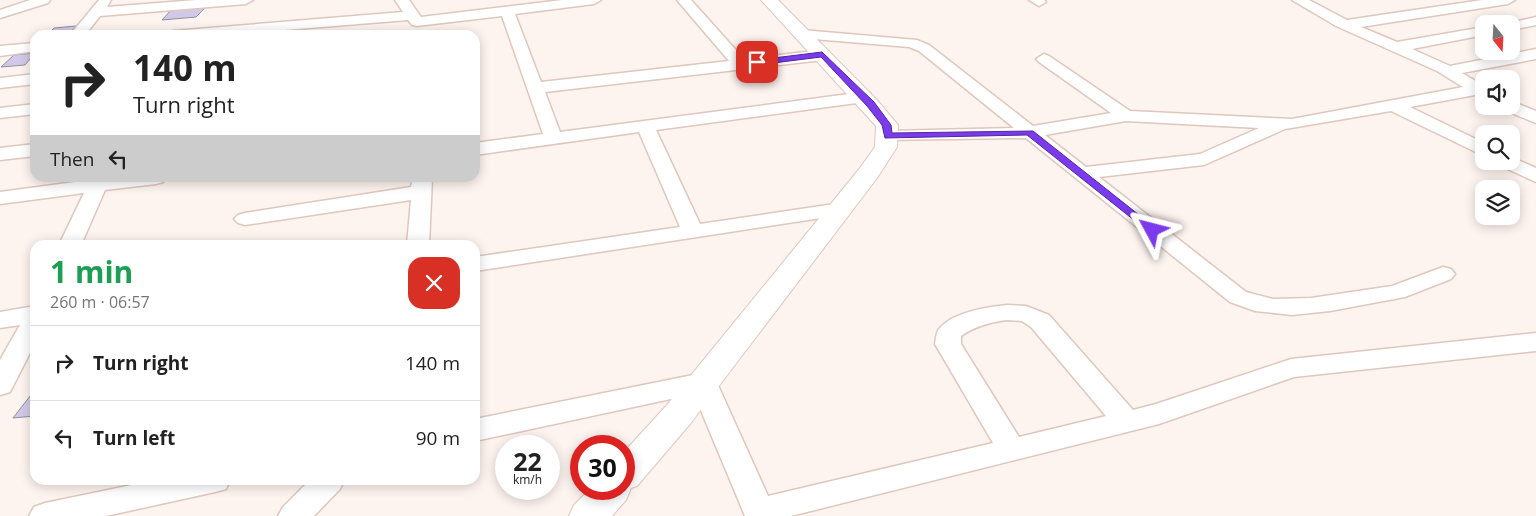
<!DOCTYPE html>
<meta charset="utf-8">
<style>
body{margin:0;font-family:"Open Sans",sans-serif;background:#f2f2f2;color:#222;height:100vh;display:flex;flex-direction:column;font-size:19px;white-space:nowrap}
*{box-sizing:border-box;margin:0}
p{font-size:16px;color:#767676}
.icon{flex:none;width:28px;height:28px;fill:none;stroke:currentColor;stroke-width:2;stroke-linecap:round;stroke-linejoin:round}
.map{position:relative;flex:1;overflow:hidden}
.drawer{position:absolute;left:30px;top:240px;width:450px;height:245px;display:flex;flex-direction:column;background:#fff;border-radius:15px;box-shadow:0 2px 12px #0003}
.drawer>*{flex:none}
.top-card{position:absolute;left:30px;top:30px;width:450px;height:152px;border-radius:15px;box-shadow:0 2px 12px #0003;background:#fff;color:#222;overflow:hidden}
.needle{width:32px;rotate:162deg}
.controls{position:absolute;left:1475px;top:15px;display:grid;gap:10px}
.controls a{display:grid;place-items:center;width:45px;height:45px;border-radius:10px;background:#fff;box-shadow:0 2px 12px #0003;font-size:25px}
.speed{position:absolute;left:495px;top:435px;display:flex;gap:10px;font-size:25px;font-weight:700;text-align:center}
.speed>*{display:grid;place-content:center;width:65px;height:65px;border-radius:50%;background:#fff;box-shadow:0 2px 12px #0003;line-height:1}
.speed small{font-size:12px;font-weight:400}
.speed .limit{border:8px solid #d22;background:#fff;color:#111}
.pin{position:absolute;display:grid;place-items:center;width:42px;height:42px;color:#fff;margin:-21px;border-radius:10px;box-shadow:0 2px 8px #0006}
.me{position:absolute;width:55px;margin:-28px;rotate:308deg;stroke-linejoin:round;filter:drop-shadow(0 0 4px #0008)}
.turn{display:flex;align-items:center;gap:18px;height:105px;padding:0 20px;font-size:22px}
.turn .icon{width:65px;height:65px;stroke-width:2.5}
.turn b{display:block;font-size:35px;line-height:42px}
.then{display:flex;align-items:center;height:48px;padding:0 20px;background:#0003;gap:10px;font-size:19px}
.round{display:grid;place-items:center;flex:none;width:52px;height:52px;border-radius:15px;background:#f2f2f2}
.summary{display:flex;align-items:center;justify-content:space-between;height:85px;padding:0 20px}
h1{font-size:30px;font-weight:700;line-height:38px;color:#1e9e55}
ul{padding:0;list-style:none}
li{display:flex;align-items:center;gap:15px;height:75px;padding:0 20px;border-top:1px solid #e0e0e0}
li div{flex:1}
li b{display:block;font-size:19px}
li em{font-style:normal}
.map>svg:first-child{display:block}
</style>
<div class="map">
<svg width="1536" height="516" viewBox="0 0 1536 516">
<rect width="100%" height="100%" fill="#fdf3ef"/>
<!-- building -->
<g fill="#d0c9e8" stroke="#938ea2">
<polygon points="207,6 196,17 162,20 173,8"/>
<polygon points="76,26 67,35 47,35 54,28"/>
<polygon points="35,53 25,65 1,67 14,55"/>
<polygon points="34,391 35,416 13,418"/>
</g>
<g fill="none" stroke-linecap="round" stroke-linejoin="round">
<defs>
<g id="minor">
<polygon points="30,0 50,0 48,3 0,18 0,10"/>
<polygon points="99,0 111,0 107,7 196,0 253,0 246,4 100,16 85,35 70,35"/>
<polygon points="395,0 409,0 421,17 562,0 601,0 594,4 515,14 541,82 729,61 677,0 691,0 744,59 823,50 828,52 831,55 828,58 823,60 545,92 560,132 864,92 870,93 872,97 870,101 864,102 656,130 700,224 841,203 848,205 851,209 848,213 841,215 475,271 475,257 680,227 639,132 475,155 475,143 543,134 502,16 417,26 412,25 408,20 224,35 166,35 173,31 403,12"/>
<polygon points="1029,0 1044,0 1046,2 1039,6"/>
<path d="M1292,0H1309L1347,20L1482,0H1515L1508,4L1361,27L1397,42L1484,27V35L1412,49L1450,66L1536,49V59L1462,73L1484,86V98L1475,95L1410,107L1484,143V156L1391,111L1285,129L1204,165L1099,177L1246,292L1273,299L1311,298L1392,286L1443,267L1451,269L1455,274L1451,279L1405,297L1330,311L1292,315L1255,311L1230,302L1026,138L882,140L879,136L882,132L888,131L1014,128L919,51L909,47L802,38L795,34L802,30L917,40L929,45L1033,126L1111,113L1039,62L1036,59L1044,54L1049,56L1130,111L1292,119L1463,87L1437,71L1336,26ZM1126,121L1259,128L1200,154L1086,167L1045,135Z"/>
<polygon points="1536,17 1536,25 1511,30 1511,24 1505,24"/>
<polygon points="35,43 35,51 0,56 0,46"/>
<polygon points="35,74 35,84 0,88 0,78"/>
<polygon points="1511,101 1536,111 1536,123 1504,110 1502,106 1511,106"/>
<polygon points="35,104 35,114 0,118 0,108"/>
<polygon points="35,144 35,156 0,160 0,148"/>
<polygon points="1511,157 1536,168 1536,182 1499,165 1497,161 1511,161"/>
<polygon points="92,178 166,178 163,182 156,184 105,190 81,245 59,245 84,193 0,204 0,192 90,180"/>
<polygon points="413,178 432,178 429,245 407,245 411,200 245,225 238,223 234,219 238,215 245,213 411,187"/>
<path d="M1007,305L1026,306L1049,315L1133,410L1156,404L1291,359L1536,333V351L1294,377L1159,424L791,516H745L694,394L475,441V419L703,373L713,376L717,383L768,496L993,443L935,344C936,339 936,333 939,329C953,312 987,307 1007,305ZM1007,320L1022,321L1031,327L1106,416L1019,437L961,344V336C975,326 991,322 1007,320Z"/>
<polygon points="35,306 35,343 10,392 0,395 0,360 20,325 0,328 0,312"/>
<polygon points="156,480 230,480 226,489 215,492 106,516 29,516 34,507 45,503"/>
<polygon points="310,480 344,480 340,489 314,516 278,516 283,507"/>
</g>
<polygon id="tertiary" points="761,0 778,0 877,100 898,125 897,147 877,178 690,424 637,486 631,488 626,500 612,516 569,516 574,505 590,489 624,489 624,452 666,406 860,168 875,147 876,126"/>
</defs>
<!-- minor casing -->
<use href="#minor" stroke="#dec7bd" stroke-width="3"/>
<!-- tertiary casing -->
<use href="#tertiary" stroke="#dec7bd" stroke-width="2"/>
<!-- minor -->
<use href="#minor" fill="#fff" fill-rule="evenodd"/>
<!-- tertiary -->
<use href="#tertiary" fill="#fff" fill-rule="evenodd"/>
</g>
<!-- route -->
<polygon fill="#7c3aed" stroke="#51269a" points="822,52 874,102 891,125 892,133 1033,131 1158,230 1152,233 1149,232 1027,135 885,138 882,125 867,106 821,57 757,65 753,62 757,60"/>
</svg>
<div class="controls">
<a><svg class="needle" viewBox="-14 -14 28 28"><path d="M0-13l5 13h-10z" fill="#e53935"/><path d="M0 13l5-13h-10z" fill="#767676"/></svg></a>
<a><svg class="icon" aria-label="sound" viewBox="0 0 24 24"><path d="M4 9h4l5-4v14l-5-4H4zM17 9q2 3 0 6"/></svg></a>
<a><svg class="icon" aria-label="search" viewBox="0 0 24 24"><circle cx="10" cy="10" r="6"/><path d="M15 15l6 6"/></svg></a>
<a><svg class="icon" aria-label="layers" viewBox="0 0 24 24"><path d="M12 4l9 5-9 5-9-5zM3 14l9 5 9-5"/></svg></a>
</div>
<div class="speed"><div>22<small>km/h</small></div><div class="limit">30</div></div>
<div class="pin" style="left:757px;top:62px;background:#d93025"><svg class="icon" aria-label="arrive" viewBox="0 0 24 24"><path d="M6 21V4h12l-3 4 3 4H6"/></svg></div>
<svg class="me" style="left:1152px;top:230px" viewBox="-20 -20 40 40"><path d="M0-17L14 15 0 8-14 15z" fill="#7c3aed" stroke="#fff" stroke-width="4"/></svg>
<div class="top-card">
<div class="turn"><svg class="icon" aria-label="right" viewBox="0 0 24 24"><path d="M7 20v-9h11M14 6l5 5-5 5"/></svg><div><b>140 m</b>Turn right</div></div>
<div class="then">Then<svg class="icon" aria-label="left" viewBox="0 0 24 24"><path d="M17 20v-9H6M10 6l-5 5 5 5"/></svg></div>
</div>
<section class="drawer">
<div class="summary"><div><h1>1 min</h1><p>260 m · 06:57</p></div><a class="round" style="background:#d93025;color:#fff"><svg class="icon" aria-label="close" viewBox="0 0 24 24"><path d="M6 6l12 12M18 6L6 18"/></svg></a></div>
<ul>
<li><svg class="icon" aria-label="right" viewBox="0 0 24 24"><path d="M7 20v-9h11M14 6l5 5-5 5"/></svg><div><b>Turn right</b></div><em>140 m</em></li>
<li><svg class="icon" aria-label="left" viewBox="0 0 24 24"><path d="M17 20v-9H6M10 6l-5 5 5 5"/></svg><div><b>Turn left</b></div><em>90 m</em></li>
</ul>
</section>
</div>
